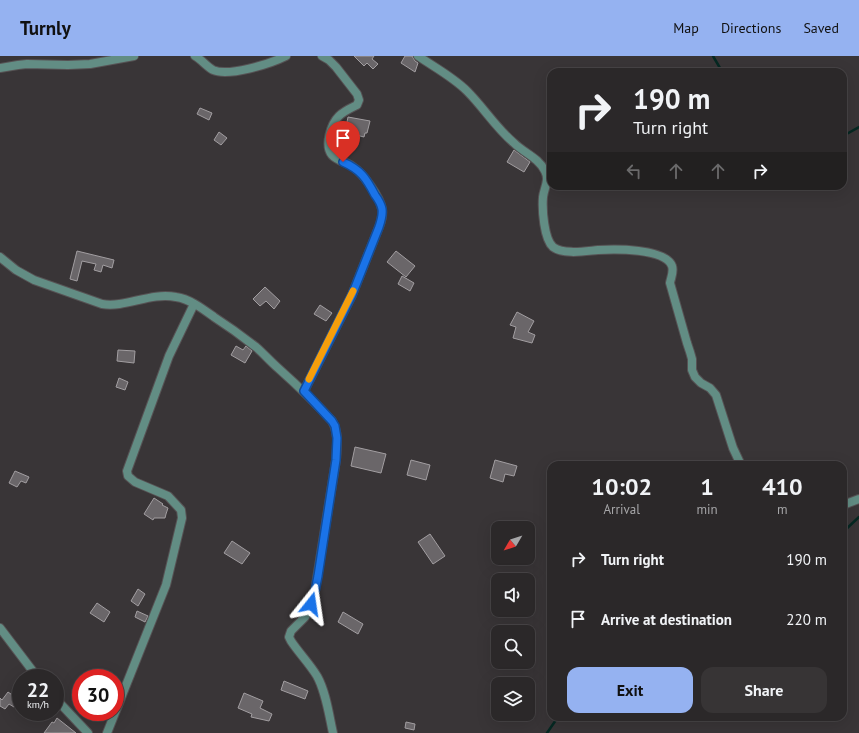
<!DOCTYPE html>
<style>
body{margin:0;font-family:"PT Sans",sans-serif;background:#373435;color:#f1f3f6;height:100vh;display:flex;flex-direction:column;font-size:15px;white-space:nowrap}
*{box-sizing:border-box;margin:0}
p{font-size:13px;color:#a6a6a8}
.icon{flex:none;width:22px;height:22px;fill:none;stroke:currentColor;stroke-width:2;stroke-linecap:round;stroke-linejoin:round}
.map{position:relative;flex:1;overflow:hidden}
.details{position:absolute;left:547px;top:405px;width:300px;height:260px;display:flex;flex-direction:column;background:#2b2829;border-radius:12px;box-shadow:0 4px 16px #0002,0 0 0 1px #474446}
.details>*{flex:none}
.hud{position:absolute;left:547px;top:12px;width:300px;height:122px;border-radius:12px;box-shadow:0 4px 16px #0002,0 0 0 1px #474446;background:#2b2829;color:#f1f3f6;overflow:hidden}
.needle{width:26px;rotate:231deg}
.buttons{position:absolute;left:491px;top:465px;display:grid;gap:8px}
.buttons a{display:grid;place-items:center;width:44px;height:44px;border-radius:8px;background:#2b2829;box-shadow:0 4px 16px #0002,0 0 0 1px #474446;font-size:20px}
.speed{position:absolute;left:12px;top:613px;display:flex;gap:8px;font-size:20px;font-weight:700;text-align:center}
.speed>*{display:grid;place-content:center;width:52px;height:52px;border-radius:50%;background:#2b2829;box-shadow:0 4px 16px #0002,0 0 0 1px #474446;line-height:1}
.speed small{font-size:10px;font-weight:400}
.speed .limit{border:6px solid #d22;background:#fff;color:#111}
.pin{position:absolute;display:grid;place-items:center;width:34px;height:34px;color:#fff;margin:-41px -17px;border-radius:50% 50% 50% 0;rotate:-45deg;box-shadow:0 0 4px #0007}
.pin .icon{rotate:45deg}
.me{position:absolute;width:44px;margin:-22px;rotate:15deg;stroke-linejoin:round;filter:drop-shadow(0 0 3px #0008)}
.turn{display:flex;align-items:center;gap:14px;height:84px;padding:0 20px;font-size:18px}
.turn .icon{width:52px;height:52px;stroke-width:2.5}
.turn b{display:block;font-size:28px;line-height:34px}
.lanes{display:flex;align-items:center;height:38px;padding:0 20px;background:#0003;justify-content:center;gap:20px;direction:ltr}
.lanes .off{opacity:.35}
.eta{display:flex;justify-content:space-evenly;align-items:center;height:68px;text-align:center}
.eta b{font-size:24px;font-weight:700;line-height:28px}
.button{display:flex;gap:8px;margin-top:auto;padding:8px 20px}
.button a{flex:1;height:46px;border-radius:12px;background:#95b2f1;color:#111;font-size:16px;font-weight:700;line-height:46px;text-align:center}
.button a+a{background:#373435;color:#f1f3f6}
ul{padding:0;list-style:none}
li{display:flex;align-items:center;gap:12px;height:60px;padding:0 20px}
li div{flex:1}
li b{display:block;font-size:15px}
li em{font-style:normal}
header{display:flex;align-items:center;gap:24px;box-sizing:border-box;height:56px;padding:0 20px;background:#95b2f1;color:#111}
header strong{font-size:19px}
nav{display:flex;gap:22px;margin-inline-start:auto;font-size:14px}
.map>svg:first-child{display:block}
</style>
<header>
<strong>Turnly</strong>
<nav><a>Map</a><a>Directions</a><a>Saved</a></nav>
</header>
<div class="map">
<svg width="859" height="677" viewBox="0 0 859 677">
<rect width="100%" height="100%" fill="#393537"/>
<g fill="none" stroke-linecap="round" stroke-linejoin="round">
<!-- stream -->
<g stroke="#052822" stroke-width="2.5">
<polyline points="713,0 720,12 725,16"/>
<polyline points="843,80 859,71"/>
<polyline points="843,476 859,461"/>
<polyline points="547,677 558,661"/>
</g>
</g>
<!-- building -->
<g fill="#6a6669" stroke="#a29ea1">
<polygon points="354,0 374,0 372,3 378,8 373,13 367,7 364,10"/>
<polygon points="405,0 412,0 415,5 418,7 415,16 401,7"/>
<polygon points="200,52 212,57 209,64 197,58"/>
<polygon points="348,61 370,65 367,77 365,77 364,81 356,79 354,88 348,87 348,88 340,88 340,81 344,81"/>
<polygon points="219,76 227,82 221,89 214,84"/>
<polygon points="514,94 530,106 524,116 507,106"/>
<polygon points="77,195 114,204 112,212 103,209 101,216 94,214 96,208 82,205 77,225 70,223"/>
<polygon points="396,195 415,210 406,221 387,206"/>
<polygon points="402,220 414,227 410,235 398,228"/>
<polygon points="265,231 280,245 274,253 266,245 260,250 253,243"/>
<polygon points="320,249 332,257 326,265 314,258"/>
<polygon points="517,256 534,265 528,276 535,279 532,287 513,282 516,271 510,269"/>
<polygon points="236,290 243,294 246,290 252,295 245,307 231,299"/>
<polygon points="118,294 135,295 134,307 117,305"/>
<polygon points="119,322 128,326 125,334 116,331"/>
<polygon points="355,391 386,398 381,417 351,410"/>
<polygon points="411,404 430,409 426,424 407,419"/>
<polygon points="495,404 517,410 514,420 505,418 503,426 490,422"/>
<polygon points="15,415 29,421 26,427 21,425 17,431 9,427"/>
<polygon points="154,442 163,448 162,449 168,452 166,458 165,462 154,462 153,464 144,458"/>
<polygon points="430,478 445,500 433,508 418,486"/>
<polygon points="232,485 250,497 242,508 224,497"/>
<polygon points="138,533 145,538 138,550 131,545"/>
<polygon points="97,547 110,556 104,566 90,557"/>
<polygon points="137,555 148,560 145,566 135,561"/>
<polygon points="343,556 363,568 358,578 338,566"/>
<polygon points="284,625 308,635 305,643 281,634"/>
<polygon points="8,636 18,643 14,651 9,648 5,653 0,650 0,642 2,644"/>
<polygon points="244,637 263,645 260,652 272,658 269,665 251,661 252,658 238,652"/>
<polygon points="57,662 76,677 44,677 52,666 54,667"/>
<polygon points="406,666 415,668 414,674 405,672"/>
</g>
<g fill="none" stroke-linecap="round" stroke-linejoin="round">
<defs>
<g id="minor">
<path d="M195,0C202,4 206,10 213,14C228,21 270,8 286,0"/>
<path d="M418,0C434,11 453,21 467,35C484,52 496,72 514,87C524,97 539,102 545,115C550,124 544,132 543,141C542,154 544,183 553,191C564,199 586,195 598,194C614,193 665,192 672,210C674,216 671,221 670,227L687,287L690,296L692,303V314L695,321L701,327L710,332L716,339L733,392L741,409"/>
<polyline points="0,12 18,9 27,8 68,9 90,8 134,0"/>
<path d="M0,201L16,214L34,224L102,248C126,252 150,236 176,241C190,243 203,253 214,261C228,270 242,280 256,291C263,297 270,305 278,312C297,329 315,346 332,365C339,377 337,390 336,404L315,535L311,548L305,561L291,575L289,581L291,585C299,597 309,607 317,620C326,636 329,659 333,677"/>
<path d="M304,335L352,239L379,171C381,166 383,159 382,153C380,141 363,117 353,111C347,106 337,105 332,99C324,89 331,68 339,60C344,55 351,52 357,49L359,44L357,38L336,11L329,4L322,0"/>
<polyline points="843,449 859,443"/>
<polyline points="0,572 38,622"/>
<polyline points="55,642 88,677"/>
<polyline points="107,677 166,529 182,462 181,454 168,440 135,426 128,420 127,415 169,300 194,248"/>
</g>
</defs>
<!-- minor casing -->
<use href="#minor" stroke="#565254" stroke-width="10"/>
<!-- minor -->
<use href="#minor" stroke="#628d84" stroke-width="8"/>
</g>
<g fill="none" stroke-linecap="round" stroke-linejoin="round">
<defs>
<path id="route" d="M311,548L315,535L318,520L336,404L337,382L335,370L332,365L304,335L352,239L379,171C381,165 383,159 382,153C381,148 378,143 375,139C366,122 361,114 343,106"/>
</defs>
<!-- route casing -->
<use href="#route" stroke="#114b97" stroke-width="10"/>
<!-- route -->
<use href="#route" stroke="#1a73e8" stroke-width="7"/>
<!-- slow -->
<polyline stroke="#f59e0b" stroke-width="7" points="309,323 353,235"/>
</g>
</svg>
<div class="buttons">
<a><svg class="needle" viewBox="-14 -14 28 28"><path d="M0-13l5 13h-10z" fill="#e53935"/><path d="M0 13l5-13h-10z" fill="#a6a6a8"/></svg></a>
<a><svg class="icon" aria-label="sound" viewBox="0 0 24 24"><path d="M4 9h4l5-4v14l-5-4H4zM17 9q2 3 0 6"/></svg></a>
<a><svg class="icon" aria-label="search" viewBox="0 0 24 24"><circle cx="10" cy="10" r="6"/><path d="M15 15l6 6"/></svg></a>
<a><svg class="icon" aria-label="layers" viewBox="0 0 24 24"><path d="M12 4l9 5-9 5-9-5zM3 14l9 5 9-5"/></svg></a>
</div>
<div class="speed"><div>22<small>km/h</small></div><div class="limit">30</div></div>
<div class="pin" style="left:343px;top:106px;background:#d93025"><svg class="icon" aria-label="arrive" viewBox="0 0 24 24"><path d="M6 21V4h12l-3 4 3 4H6"/></svg></div>
<svg class="me" style="left:311px;top:548px" viewBox="-20 -20 40 40"><path d="M0-17L14 15 0 8-14 15z" fill="#1a73e8" stroke="#fff" stroke-width="4"/></svg>
<div class="hud">
<div class="turn"><svg class="icon" aria-label="right" viewBox="0 0 24 24"><path d="M7 20v-9h11M14 6l5 5-5 5"/></svg><div><b>190 m</b>Turn right</div></div>
<div class="lanes"><svg class="icon off" aria-label="left" viewBox="0 0 24 24"><path d="M17 20v-9H6M10 6l-5 5 5 5"/></svg><svg class="icon off" aria-label="ahead" viewBox="0 0 24 24"><path d="M12 20V5M6 11l6-6 6 6"/></svg><svg class="icon off" aria-label="ahead" viewBox="0 0 24 24"><path d="M12 20V5M6 11l6-6 6 6"/></svg><svg class="icon" aria-label="right" viewBox="0 0 24 24"><path d="M7 20v-9h11M14 6l5 5-5 5"/></svg></div>
</div>
<section class="details">
<div class="eta">
<div><b>10:02</b><p>Arrival</p></div>
<div><b>1</b><p>min</p></div>
<div><b>410</b><p>m</p></div>
</div>
<ul>
<li><svg class="icon" aria-label="right" viewBox="0 0 24 24"><path d="M7 20v-9h11M14 6l5 5-5 5"/></svg><div><b>Turn right</b></div><em>190 m</em></li>
<li><svg class="icon" aria-label="arrive" viewBox="0 0 24 24"><path d="M6 21V4h12l-3 4 3 4H6"/></svg><div><b>Arrive at destination</b></div><em>220 m</em></li>
</ul>
<div class="button"><a>Exit</a><a>Share</a></div>
</section>
</div>
